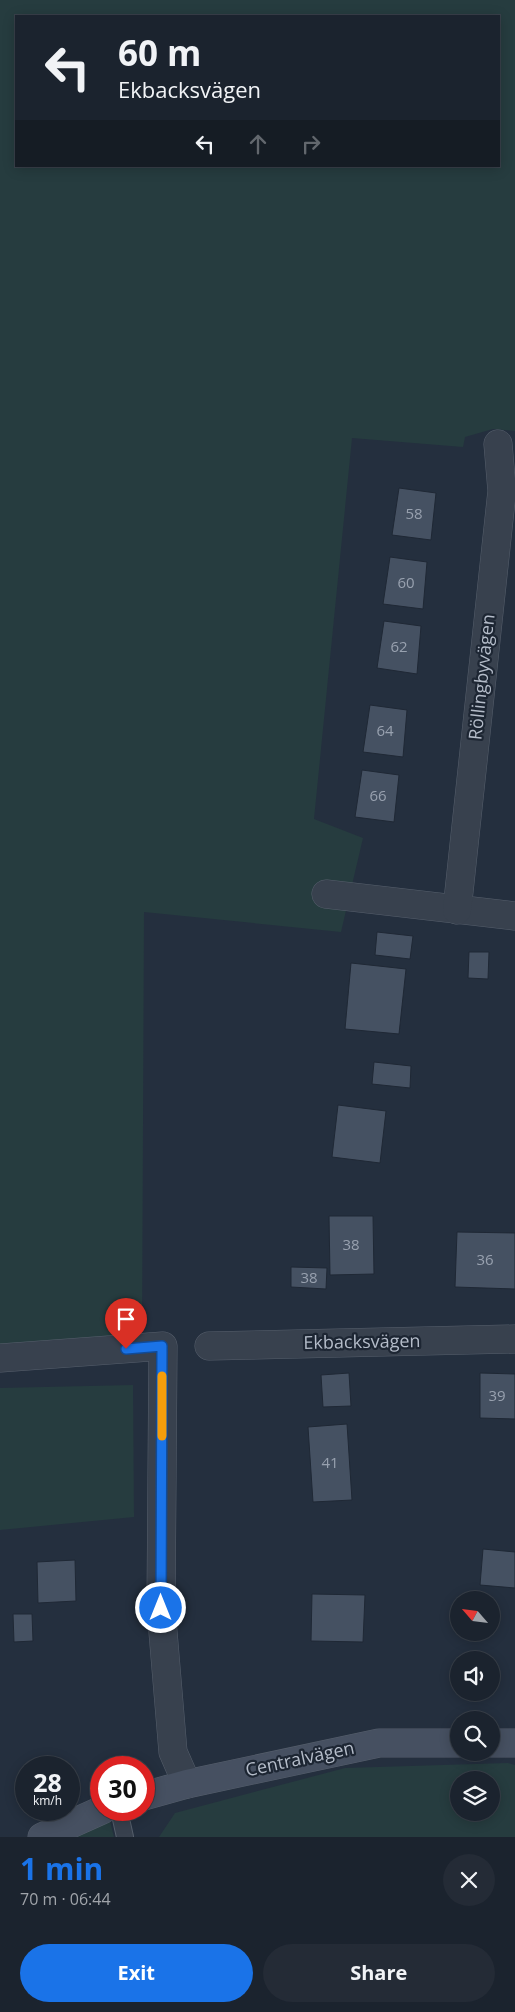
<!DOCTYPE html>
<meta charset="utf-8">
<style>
body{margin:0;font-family:"Open Sans",sans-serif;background:#242b36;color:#f1f3f6;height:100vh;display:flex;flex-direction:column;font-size:19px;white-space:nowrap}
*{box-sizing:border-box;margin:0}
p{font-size:16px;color:#a0a4aa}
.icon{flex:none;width:28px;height:28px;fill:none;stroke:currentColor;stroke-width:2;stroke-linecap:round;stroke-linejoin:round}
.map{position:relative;height:1837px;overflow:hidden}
.side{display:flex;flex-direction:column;background:#1b232e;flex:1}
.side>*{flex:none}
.top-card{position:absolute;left:15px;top:15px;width:485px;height:152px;border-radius:0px;box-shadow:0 2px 12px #0003,0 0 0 1px #39404a;background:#1b232e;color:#f1f3f6;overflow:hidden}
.needle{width:32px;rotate:298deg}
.tools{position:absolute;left:450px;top:1591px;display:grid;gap:10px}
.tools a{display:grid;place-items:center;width:50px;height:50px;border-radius:50%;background:#1b232e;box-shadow:0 2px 12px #0003,0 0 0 1px #39404a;font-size:25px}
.speed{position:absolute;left:15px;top:1756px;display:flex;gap:10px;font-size:25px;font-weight:700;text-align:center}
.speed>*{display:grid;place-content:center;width:65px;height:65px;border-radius:50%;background:#1b232e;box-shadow:0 2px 12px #0003,0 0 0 1px #39404a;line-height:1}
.speed small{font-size:12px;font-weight:400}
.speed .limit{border:8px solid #d22;background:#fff;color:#111}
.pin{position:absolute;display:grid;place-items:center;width:42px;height:42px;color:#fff;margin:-51px -21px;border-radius:50% 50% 50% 0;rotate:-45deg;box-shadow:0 0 5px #0007}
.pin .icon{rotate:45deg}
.me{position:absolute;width:55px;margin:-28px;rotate:0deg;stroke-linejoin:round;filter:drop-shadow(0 0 4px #0008)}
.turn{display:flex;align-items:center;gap:18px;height:105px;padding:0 20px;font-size:22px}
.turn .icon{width:65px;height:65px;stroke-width:2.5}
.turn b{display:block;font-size:35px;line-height:42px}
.lanes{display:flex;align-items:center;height:48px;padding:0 20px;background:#0003;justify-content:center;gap:25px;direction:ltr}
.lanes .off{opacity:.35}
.round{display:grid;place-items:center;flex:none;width:52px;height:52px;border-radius:26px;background:#242b36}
.head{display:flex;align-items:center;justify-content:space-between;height:85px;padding:0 20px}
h1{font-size:30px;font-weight:700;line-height:38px;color:#1a73e8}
.action{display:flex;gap:10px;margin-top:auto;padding:10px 20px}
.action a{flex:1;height:58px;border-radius:30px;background:#1a73e8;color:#fff;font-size:20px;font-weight:700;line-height:58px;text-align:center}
.action a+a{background:#242b36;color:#f1f3f6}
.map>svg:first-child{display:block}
</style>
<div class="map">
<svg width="515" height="1837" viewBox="0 0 515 1837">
<rect width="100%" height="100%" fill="#242f3e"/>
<!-- green -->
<g fill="#263c3f" fill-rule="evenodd">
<path d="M0,0H515V431L493,429L465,437L463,447L352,438L314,819L363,838L341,932L144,912L142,1340L0,1346ZM16,16H499V166H16Z"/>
<polygon points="133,1385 134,1517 0,1530 0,1388"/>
<path d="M508,1763L515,1765V1837H159L175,1813L345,1768ZM459,1780H491V1812H459Z"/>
<polygon points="110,1821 114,1837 76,1837"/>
</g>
<!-- building -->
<g fill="#455162" stroke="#1f2835">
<polygon points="399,488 436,493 431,540 392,535"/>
<polygon points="390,557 427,562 423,609 383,604"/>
<polygon points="384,621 421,626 417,674 377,668"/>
<polygon points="370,705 407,710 403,757 363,752"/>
<polygon points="362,770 399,775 394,822 355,817"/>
<polygon points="377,932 413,936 410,959 375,955"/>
<polygon points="469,952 489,952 488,979 468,978"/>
<polygon points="351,963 406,969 399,1034 345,1029"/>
<polygon points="374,1062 411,1066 410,1088 372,1084"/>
<polygon points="338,1105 386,1111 380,1163 332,1157"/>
<polygon points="329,1216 373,1216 374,1274 330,1275"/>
<polygon points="457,1232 515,1233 515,1289 455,1287"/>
<polygon points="291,1267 327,1268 326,1289 291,1287"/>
<polygon points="349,1373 351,1406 323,1407 321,1375"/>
<polygon points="480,1373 515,1374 515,1419 480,1418"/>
<polygon points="347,1424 352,1500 313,1502 308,1427"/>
<polygon points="483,1549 515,1552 515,1588 480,1585"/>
<polygon points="75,1560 76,1601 38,1603 37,1562"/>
<polygon points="312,1594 365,1595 363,1642 311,1641"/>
<polygon points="13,1614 32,1614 33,1641 14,1642"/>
</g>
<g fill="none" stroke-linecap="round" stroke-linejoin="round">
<defs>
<polyline id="lane" points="119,1810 125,1837"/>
<g id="street">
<polyline points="326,894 515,916"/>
<polyline points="457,910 502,491 498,444"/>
<polyline points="209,1346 515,1339"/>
<polyline points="0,1358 163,1346 161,1608 173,1752 187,1784"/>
</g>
<g id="secondary">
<polyline points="491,1743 515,1743"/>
<polyline points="144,1796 187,1784 379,1743 459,1743"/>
<polyline points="42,1837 102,1810"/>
</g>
</defs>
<!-- lane casing -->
<use href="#lane" stroke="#565f6c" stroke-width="18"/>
<!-- street casing -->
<use href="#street" stroke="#565f6c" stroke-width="29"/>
<!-- secondary casing -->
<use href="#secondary" stroke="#565f6c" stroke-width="29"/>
<!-- lane -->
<use href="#lane" stroke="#38414e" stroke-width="16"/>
<!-- street -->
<use href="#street" stroke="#38414e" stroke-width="28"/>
<!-- secondary -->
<use href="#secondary" stroke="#465061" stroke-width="28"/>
</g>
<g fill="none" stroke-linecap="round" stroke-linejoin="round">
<defs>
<polyline id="route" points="126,1349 162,1346 161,1608"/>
</defs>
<!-- route casing -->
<use href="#route" stroke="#114b97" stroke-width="12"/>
<!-- route -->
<use href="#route" stroke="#1a73e8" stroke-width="9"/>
<!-- slow -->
<polyline stroke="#f59e0b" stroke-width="9" points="162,1436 162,1376"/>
</g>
<g text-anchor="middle" stroke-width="4.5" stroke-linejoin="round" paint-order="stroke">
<!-- number labels -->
<g font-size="15" fill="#98a1af">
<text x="414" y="519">58</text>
<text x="406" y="588">60</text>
<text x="399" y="652">62</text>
<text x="385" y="736">64</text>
<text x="378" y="801">66</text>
<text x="351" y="1250">38</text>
<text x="485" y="1265">36</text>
<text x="309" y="1283">38</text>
<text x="497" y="1401">39</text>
<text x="330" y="1468">41</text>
</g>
<!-- street labels -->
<g font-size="18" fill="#b4bcc9" stroke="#1d2633">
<text transform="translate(482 677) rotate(-84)" y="6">Röllingbyvägen</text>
<text transform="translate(362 1342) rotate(-1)" y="6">Ekbacksvägen</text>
<text transform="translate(300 1759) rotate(-12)" y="6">Centralvägen</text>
</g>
</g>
</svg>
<div class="tools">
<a><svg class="needle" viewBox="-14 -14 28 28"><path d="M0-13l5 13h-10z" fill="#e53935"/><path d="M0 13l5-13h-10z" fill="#a0a4aa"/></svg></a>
<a><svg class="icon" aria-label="sound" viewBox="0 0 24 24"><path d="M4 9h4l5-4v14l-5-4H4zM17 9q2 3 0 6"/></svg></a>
<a><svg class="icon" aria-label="search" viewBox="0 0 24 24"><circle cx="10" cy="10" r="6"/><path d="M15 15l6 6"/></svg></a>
<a><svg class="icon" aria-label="layers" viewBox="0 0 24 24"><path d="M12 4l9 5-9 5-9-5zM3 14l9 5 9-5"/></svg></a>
</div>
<div class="speed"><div>28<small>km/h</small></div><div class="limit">30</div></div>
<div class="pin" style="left:126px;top:1349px;background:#d93025"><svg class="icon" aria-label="arrive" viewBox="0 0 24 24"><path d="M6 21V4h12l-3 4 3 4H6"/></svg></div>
<svg class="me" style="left:161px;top:1608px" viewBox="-20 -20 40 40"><circle r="17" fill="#1a73e8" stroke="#fff" stroke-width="3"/><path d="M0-11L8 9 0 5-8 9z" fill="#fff"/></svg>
<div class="top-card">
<div class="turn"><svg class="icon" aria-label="left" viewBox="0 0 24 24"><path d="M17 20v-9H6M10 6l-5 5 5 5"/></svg><div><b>60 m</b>Ekbacksvägen</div></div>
<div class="lanes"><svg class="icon" aria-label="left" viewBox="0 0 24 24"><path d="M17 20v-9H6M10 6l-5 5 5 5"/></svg><svg class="icon off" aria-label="ahead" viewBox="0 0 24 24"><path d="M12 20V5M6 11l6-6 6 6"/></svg><svg class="icon off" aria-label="right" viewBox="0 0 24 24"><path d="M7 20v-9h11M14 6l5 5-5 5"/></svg></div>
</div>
</div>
<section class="side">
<div class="head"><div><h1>1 min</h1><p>70 m · 06:44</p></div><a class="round"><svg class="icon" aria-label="close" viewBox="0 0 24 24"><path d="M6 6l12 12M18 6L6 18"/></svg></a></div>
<div class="action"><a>Exit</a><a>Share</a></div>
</section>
